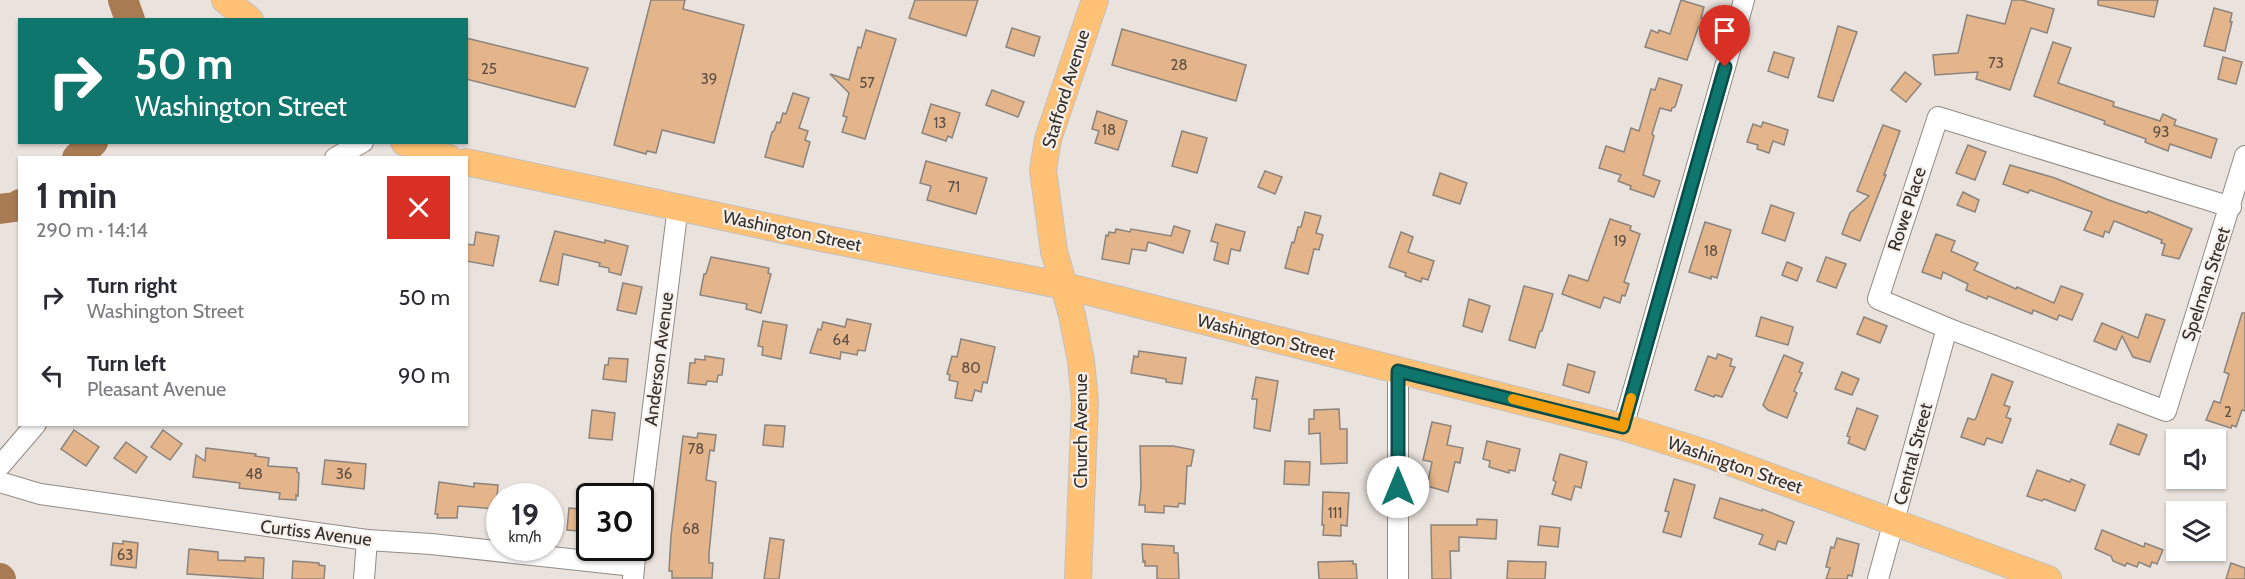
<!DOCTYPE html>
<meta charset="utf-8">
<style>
body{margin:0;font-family:Cabin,sans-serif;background:#f2f2f3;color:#2b2b33;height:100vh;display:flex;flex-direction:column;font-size:22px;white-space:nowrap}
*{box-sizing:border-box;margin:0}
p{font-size:20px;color:#7c7c81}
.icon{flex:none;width:33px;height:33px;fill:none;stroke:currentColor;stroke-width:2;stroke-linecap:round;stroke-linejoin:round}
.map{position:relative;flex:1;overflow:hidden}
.panel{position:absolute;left:18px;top:156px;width:450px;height:270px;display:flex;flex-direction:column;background:#fff;border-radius:0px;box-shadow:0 2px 4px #0004}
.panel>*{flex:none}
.hud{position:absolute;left:18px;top:18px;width:450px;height:126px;border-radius:0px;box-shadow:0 2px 4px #0004;background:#0f766e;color:#fff;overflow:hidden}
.fabs{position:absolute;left:2166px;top:429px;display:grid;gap:12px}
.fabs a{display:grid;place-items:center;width:60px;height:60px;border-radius:0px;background:#fff;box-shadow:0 2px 4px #0004;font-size:30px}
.speed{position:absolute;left:486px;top:483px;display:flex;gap:12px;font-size:30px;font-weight:700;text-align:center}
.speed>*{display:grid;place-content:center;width:78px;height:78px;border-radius:50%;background:#fff;box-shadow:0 2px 4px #0004;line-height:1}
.speed small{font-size:15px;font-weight:400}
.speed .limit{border:3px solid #111;border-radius:9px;background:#fff;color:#111}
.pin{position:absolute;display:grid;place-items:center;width:51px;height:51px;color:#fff;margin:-62px -26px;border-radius:50% 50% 50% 0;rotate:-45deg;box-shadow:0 0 6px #0007}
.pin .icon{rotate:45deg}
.me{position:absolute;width:66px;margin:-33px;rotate:0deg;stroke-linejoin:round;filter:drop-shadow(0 0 4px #0008)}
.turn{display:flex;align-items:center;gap:21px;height:126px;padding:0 18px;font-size:27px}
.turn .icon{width:78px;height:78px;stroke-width:2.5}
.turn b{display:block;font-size:42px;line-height:51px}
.round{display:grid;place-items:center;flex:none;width:63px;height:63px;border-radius:0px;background:#f2f2f3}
.overview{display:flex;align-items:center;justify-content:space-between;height:102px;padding:0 18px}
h1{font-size:36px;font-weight:800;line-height:45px}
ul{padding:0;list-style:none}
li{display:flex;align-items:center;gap:18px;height:78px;padding:0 18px}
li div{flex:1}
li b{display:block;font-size:22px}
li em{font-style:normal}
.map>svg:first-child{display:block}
</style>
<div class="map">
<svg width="2245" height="579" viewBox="0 0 2245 579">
<rect width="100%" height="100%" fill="#eae2dc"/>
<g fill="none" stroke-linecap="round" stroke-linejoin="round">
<!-- river -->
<g stroke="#a87b52" stroke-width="30">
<polyline points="123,0 130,20"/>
<polyline points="77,158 93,142"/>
<polyline points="0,209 15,207 20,204"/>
<polyline points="0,578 1,579"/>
</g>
</g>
<!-- building -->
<g fill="#e4b48a" stroke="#8b847e" stroke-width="1.5">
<polygon points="651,0 685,0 683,9 744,25 714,143 662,130 656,153 647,151 646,154 614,145"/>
<polygon points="915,0 978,0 966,36 909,18"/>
<polygon points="1681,0 1704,7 1701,18 1709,20 1698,28 1687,60 1645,47 1651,30 1658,33 1659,30 1670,34"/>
<polygon points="2012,0 2022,0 2054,9 2047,33 2031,28 2010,90 1976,79 1978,72 1935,75 1933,55 1958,53 1967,15 2005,24"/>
<polygon points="2098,0 2158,0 2154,17 2098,5"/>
<polygon points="2214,8 2232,13 2230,22 2232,22 2225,51 2204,46"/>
<polygon points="1838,26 1857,32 1833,101 1818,97"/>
<polygon points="1012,28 1040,37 1034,56 1006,47"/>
<polygon points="1122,29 1246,65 1236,101 1112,65"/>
<polygon points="866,30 896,39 865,139 842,132 847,117 843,116 849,93 830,74 849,80 858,47 861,48"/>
<polygon points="466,38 588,68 575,107 466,79"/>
<polygon points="2053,42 2071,48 2058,83 2114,102 2113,106 2160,121 2163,114 2176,120 2174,125 2217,139 2211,158 2170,144 2168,151 2145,142 2146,139 2104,124 2105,121 2034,96"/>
<polygon points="1774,52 1794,58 1788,78 1768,71"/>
<polygon points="2223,57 2242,62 2236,84 2218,79"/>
<polygon points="1905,72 1921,84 1906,102 1891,90"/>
<polygon points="1659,78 1682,85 1675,107 1672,108 1671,111 1660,108 1652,134 1654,136 1643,175 1660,181 1654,197 1630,189 1631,186 1618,181 1621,175 1599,168 1606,146 1624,152 1631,128 1639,131 1651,89 1655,90"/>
<polygon points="992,90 1024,102 1018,117 986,105"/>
<polygon points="793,93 809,98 799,128 808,131 805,140 810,142 803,167 765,157 772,132 774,131 777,122 780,123 783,113 786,114"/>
<polygon points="931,104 960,113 952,138 948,136 946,141 922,133"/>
<polygon points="1097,111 1127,121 1118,150 1095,143 1099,131 1092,129"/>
<polygon points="1763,122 1788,130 1784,145 1773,141 1769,153 1757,149 1758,145 1747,142 1753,124 1761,127"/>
<polygon points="1883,125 1900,131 1884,175 1886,175 1860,241 1842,234 1850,213 1869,196 1857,191"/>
<polygon points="1182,131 1207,138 1197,173 1172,166"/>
<polygon points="1968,145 1986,152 1975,180 1956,173"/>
<polygon points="926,161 987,178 976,214 927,200 931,186 920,183"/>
<polygon points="2010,165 2055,178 2106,199 2137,210 2147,213 2148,211 2192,229 2179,259 2162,255 2165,244 2161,243 2162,240 2117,222 2114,221 2109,233 2105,231 2103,237 2084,230 2092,212 2030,190 2028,193 2003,184"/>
<polygon points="1265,171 1282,177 1275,194 1258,187"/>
<polygon points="1440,173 1467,183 1460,204 1433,195"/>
<polygon points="1963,192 1979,200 1975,212 1957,205"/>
<polygon points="1771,205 1794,213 1785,241 1762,233"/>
<polygon points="1305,212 1321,216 1316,233 1323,235 1319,250 1314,249 1308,274 1285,268 1292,242 1294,243 1298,227 1301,227"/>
<polygon points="1610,219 1631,226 1630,230 1640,234 1624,282 1629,284 1625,296 1622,295 1620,303 1604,297 1600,308 1562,294 1569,275 1588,281"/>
<polygon points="1705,222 1731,230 1717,278 1711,276 1711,279 1689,272"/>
<polygon points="1216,224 1245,232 1240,251 1231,249 1228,264 1214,260 1218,243 1211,241"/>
<polygon points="1174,226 1190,231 1183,253 1148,242 1146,251 1132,249 1129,264 1102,259 1106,235 1108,236 1109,232 1115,233 1116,229 1130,232 1131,229 1171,236"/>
<polygon points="555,231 605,243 605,240 628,246 621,275 609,272 609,268 599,266 600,263 563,254 558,285 540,281"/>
<polygon points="476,232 499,236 493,266 466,261 466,244 474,245"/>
<polygon points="1401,232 1413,237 1408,252 1434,261 1428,280 1422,278 1421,282 1405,276 1406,273 1389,267"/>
<polygon points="1936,234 1955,241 1951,251 1978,263 1974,270 2016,289 2017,287 2054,303 2061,286 2083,294 2072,320 2059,315 2057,320 2033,310 2032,314 1988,296 1987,299 1966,290 1968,284 1943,272 1941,279 1922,272"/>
<polygon points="711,257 769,268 768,273 771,274 761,313 746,309 747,304 700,295 704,274 706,274"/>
<polygon points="1826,257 1846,264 1836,288 1817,281"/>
<polygon points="1787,262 1802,268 1797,281 1782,275"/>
<polygon points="623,283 642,287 636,314 617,310"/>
<polygon points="1524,286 1553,294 1542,331 1540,331 1535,348 1509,340"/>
<polygon points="1469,299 1490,306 1482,332 1463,326"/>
<polygon points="2242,313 2245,313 2245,411 2242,410 2236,427 2232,425 2231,428 2206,420 2214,401 2220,403 2229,374 2224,372"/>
<polygon points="2146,314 2165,320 2150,362 2133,357 2122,336 2116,350 2094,341 2102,323 2138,338"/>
<polygon points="1761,317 1793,327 1788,345 1756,336"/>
<polygon points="1864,317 1887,326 1880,343 1857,334"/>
<polygon points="847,319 871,324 865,351 858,350 857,355 841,352 840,359 810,353 818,329 821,330 823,322 845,327"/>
<polygon points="763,321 787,325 781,359 762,355 763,347 758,346"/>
<polygon points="961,339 995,347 987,383 983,382 981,392 975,390 972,401 955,398 958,382 949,380 950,375 947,374 952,356 957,357"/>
<polygon points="1139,351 1186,358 1182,384 1166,382 1166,379 1131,373 1134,356 1138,357"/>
<polygon points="1718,354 1732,359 1730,366 1735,367 1722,397 1715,395 1714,397 1695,390 1708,356 1716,359"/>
<polygon points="1784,355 1803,363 1799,372 1802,373 1794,391 1797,393 1787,418 1768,410 1763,405"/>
<polygon points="705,356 724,359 722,375 718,375 717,382 707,381 706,385 688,383 690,363 695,363 695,359 705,360"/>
<polygon points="609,358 628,359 626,382 603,379 605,365 608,365"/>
<polygon points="1568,364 1595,372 1589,393 1563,385"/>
<polygon points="1842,372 1859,379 1852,395 1835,389"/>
<polygon points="1992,374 2013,382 2004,405 2010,407 2006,417 2011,419 2002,443 1987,438 1984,445 1961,437 1968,418 1974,420 1976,418"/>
<polygon points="1256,377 1278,381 1270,431 1254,428 1257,399 1252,399"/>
<polygon points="1857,408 1878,416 1865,450 1848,443 1850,437 1847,436"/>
<polygon points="1339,409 1340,429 1347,429 1347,463 1321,464 1320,433 1309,434 1309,419 1314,419 1314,410"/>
<polygon points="592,410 615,413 612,440 589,438"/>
<polygon points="1432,422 1451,426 1447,445 1463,448 1460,463 1455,462 1448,492 1427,486 1432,462 1423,460"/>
<polygon points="2118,424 2147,435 2139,455 2110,444"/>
<polygon points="765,425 785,426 783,447 763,445"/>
<polygon points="74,430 99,447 86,466 61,449"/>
<polygon points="163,430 182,444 170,460 151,447"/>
<polygon points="698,433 716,435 714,451 710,450 706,480 716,482 709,553 709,563 713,563 712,578 672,578 672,571 669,571 671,536 683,436 697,438"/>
<polygon points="1487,441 1520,449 1515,471 1509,470 1509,473 1489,467 1490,461 1483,459"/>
<polygon points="126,442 147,457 136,473 114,458"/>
<polygon points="1140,446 1173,446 1194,450 1191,466 1187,466 1185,504 1179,503 1178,507 1164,506 1164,513 1145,512 1145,505 1139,505 1141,487"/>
<polygon points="206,448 256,454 255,456 269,458 268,466 297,468 297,472 299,473 298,496 296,495 296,500 279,499 280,493 239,488 240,483 193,477 196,455 205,461"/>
<polygon points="1560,454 1587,462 1581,488 1575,486 1571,500 1552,494 1556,482 1553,480"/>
<polygon points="325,460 366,464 364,489 322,484"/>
<polygon points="1285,461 1310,462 1309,485 1284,484"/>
<polygon points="2037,470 2070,482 2071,479 2085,485 2075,511 2044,499 2042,501 2027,496"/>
<polygon points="1674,479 1695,485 1681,537 1663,532 1669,512 1665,511"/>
<polygon points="439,482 474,487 474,483 498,485 496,509 458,506 457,518 437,518 438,514 435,514"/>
<polygon points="1323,492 1349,493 1347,526 1341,525 1341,536 1323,535 1324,525 1322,525"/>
<polygon points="1720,498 1762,511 1762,509 1794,522 1786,544 1778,541 1775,550 1759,544 1763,535 1714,518"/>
<polygon points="569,508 590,510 590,532 567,530"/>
<polygon points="1477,519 1497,520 1496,539 1459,537 1459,551 1450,551 1451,579 1432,579 1431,525 1477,525"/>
<polygon points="1540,526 1560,528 1558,547 1538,545"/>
<polygon points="2102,530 2144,547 2145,543 2163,550 2157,564 2152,562 2150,567 2139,562 2137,567 2127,563 2125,566 2113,561 2111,556 2095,549"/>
<polygon points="770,538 784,540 779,579 764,579"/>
<polygon points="1837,538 1859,544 1852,576 1848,575 1847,579 1826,579 1830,568 1826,567 1831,547 1834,548"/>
<polygon points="123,541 138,543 136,568 111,565 113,543 123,544"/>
<polygon points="1142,544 1174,546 1174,553 1178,553 1179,579 1157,579 1157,566 1145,566 1145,561 1143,562"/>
<polygon points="189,549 218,552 218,560 245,561 245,557 264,558 263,579 187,574"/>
<polygon points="293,561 319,563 319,565 325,566 324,579 292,579"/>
<polygon points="1353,561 1353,564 1356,564 1357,579 1319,579 1318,562"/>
<polygon points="1508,561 1546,562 1545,579 1507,579"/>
<polygon points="2231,563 2245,568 2245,579 2226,579"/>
</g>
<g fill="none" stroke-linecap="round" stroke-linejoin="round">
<defs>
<g id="minor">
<polyline points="335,158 363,142"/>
<polyline points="2231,207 1938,117 1878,299 1947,328 2166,411 2245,156"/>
<polyline points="1623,427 1744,0"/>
<polyline points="0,466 36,424"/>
<polyline points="0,482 40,494 367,540 431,544 634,566"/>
<polyline points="640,512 678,206"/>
<polyline points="364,579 367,540"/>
<polyline points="633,579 636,548"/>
<polyline points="1398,579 1398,371"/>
<polyline points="1878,579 1947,328"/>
</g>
<g id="major">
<polyline points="225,0 250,20"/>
<polyline points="404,142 423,151 449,158"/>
<polyline points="466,162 821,238 1065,286 1623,427 1708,454 2048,579"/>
<polyline points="1078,579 1085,401 1081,361 1072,315 1054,251 1043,170 1048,139 1095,0"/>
</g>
</defs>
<!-- minor casing -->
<use href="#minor" stroke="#928b86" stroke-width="22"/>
<!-- major casing -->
<use href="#major" stroke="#c2c1c0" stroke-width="28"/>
<!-- minor -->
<use href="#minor" stroke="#fff" stroke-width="20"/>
<!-- major -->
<use href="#major" stroke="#ffc176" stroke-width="26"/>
</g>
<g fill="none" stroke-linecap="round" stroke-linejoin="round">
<defs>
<polyline id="route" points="1398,487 1398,371 1623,427 1725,67"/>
</defs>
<!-- route casing -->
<use href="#route" stroke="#0a4d48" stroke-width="15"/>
<!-- route -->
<use href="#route" stroke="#0f766e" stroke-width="10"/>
<!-- slow -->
<polyline stroke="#f59e0b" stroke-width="10" points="1513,399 1623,427 1631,398"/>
</g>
<g text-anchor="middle" stroke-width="4.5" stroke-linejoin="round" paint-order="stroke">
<!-- number labels -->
<g font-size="15" fill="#5e5044">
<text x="1996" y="68">73</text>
<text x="1179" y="70">28</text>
<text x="489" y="74">25</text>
<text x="709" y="84">39</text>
<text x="867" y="88">57</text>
<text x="940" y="128">13</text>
<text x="1109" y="135">18</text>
<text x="2161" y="137">93</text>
<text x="954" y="192">71</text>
<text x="1620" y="246">19</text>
<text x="1711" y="256">18</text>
<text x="841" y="345">64</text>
<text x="971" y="373">80</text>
<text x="2228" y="417">2</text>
<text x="696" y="454">78</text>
<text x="254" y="479">48</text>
<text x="344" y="479">36</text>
<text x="1335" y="518">111</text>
<text x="691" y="534">68</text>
<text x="125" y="560">63</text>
</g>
<!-- street labels -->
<g font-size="18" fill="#322f2c" stroke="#f7efe9">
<text transform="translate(1066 89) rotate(-73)" y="6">Stafford Avenue</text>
<text transform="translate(1907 209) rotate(-72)" y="6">Rowe Place</text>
<text transform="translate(792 231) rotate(12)" y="6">Washington Street</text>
<text transform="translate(2206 284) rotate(-72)" y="6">Spelman Street</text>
<text transform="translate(1266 337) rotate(14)" y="6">Washington Street</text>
<text transform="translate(659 359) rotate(-83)" y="6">Anderson Avenue</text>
<text transform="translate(1081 431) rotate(-90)" y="6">Church Avenue</text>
<text transform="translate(1913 454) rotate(-75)" y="6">Central Street</text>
<text transform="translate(1735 465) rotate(19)" y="6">Washington Street</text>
<text transform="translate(316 533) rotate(7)" y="6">Curtiss Avenue</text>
</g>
</g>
</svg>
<div class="fabs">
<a><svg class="icon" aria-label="sound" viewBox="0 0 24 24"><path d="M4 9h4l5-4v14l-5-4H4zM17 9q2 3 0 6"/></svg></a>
<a><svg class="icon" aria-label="layers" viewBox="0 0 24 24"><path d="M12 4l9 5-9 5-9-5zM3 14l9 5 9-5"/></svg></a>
</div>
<div class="speed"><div>19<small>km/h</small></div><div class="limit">30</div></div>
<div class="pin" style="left:1725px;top:67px;background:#d93025"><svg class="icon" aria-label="arrive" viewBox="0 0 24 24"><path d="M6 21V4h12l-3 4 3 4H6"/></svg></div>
<svg class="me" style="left:1398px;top:487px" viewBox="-20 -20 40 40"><circle r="19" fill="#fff"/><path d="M0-13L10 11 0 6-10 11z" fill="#0f766e"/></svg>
<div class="hud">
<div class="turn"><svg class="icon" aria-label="right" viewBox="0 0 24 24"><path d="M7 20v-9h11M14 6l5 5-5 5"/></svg><div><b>50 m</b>Washington Street</div></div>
</div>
<section class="panel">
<div class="overview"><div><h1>1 min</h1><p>290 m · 14:14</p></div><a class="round" style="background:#d93025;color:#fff"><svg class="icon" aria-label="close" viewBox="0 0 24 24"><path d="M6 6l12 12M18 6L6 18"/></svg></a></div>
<ul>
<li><svg class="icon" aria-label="right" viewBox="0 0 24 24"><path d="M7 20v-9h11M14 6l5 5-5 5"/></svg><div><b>Turn right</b><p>Washington Street</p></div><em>50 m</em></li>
<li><svg class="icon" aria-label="left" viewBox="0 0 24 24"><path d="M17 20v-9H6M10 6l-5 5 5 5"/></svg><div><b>Turn left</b><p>Pleasant Avenue</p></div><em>90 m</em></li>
</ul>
</section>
</div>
